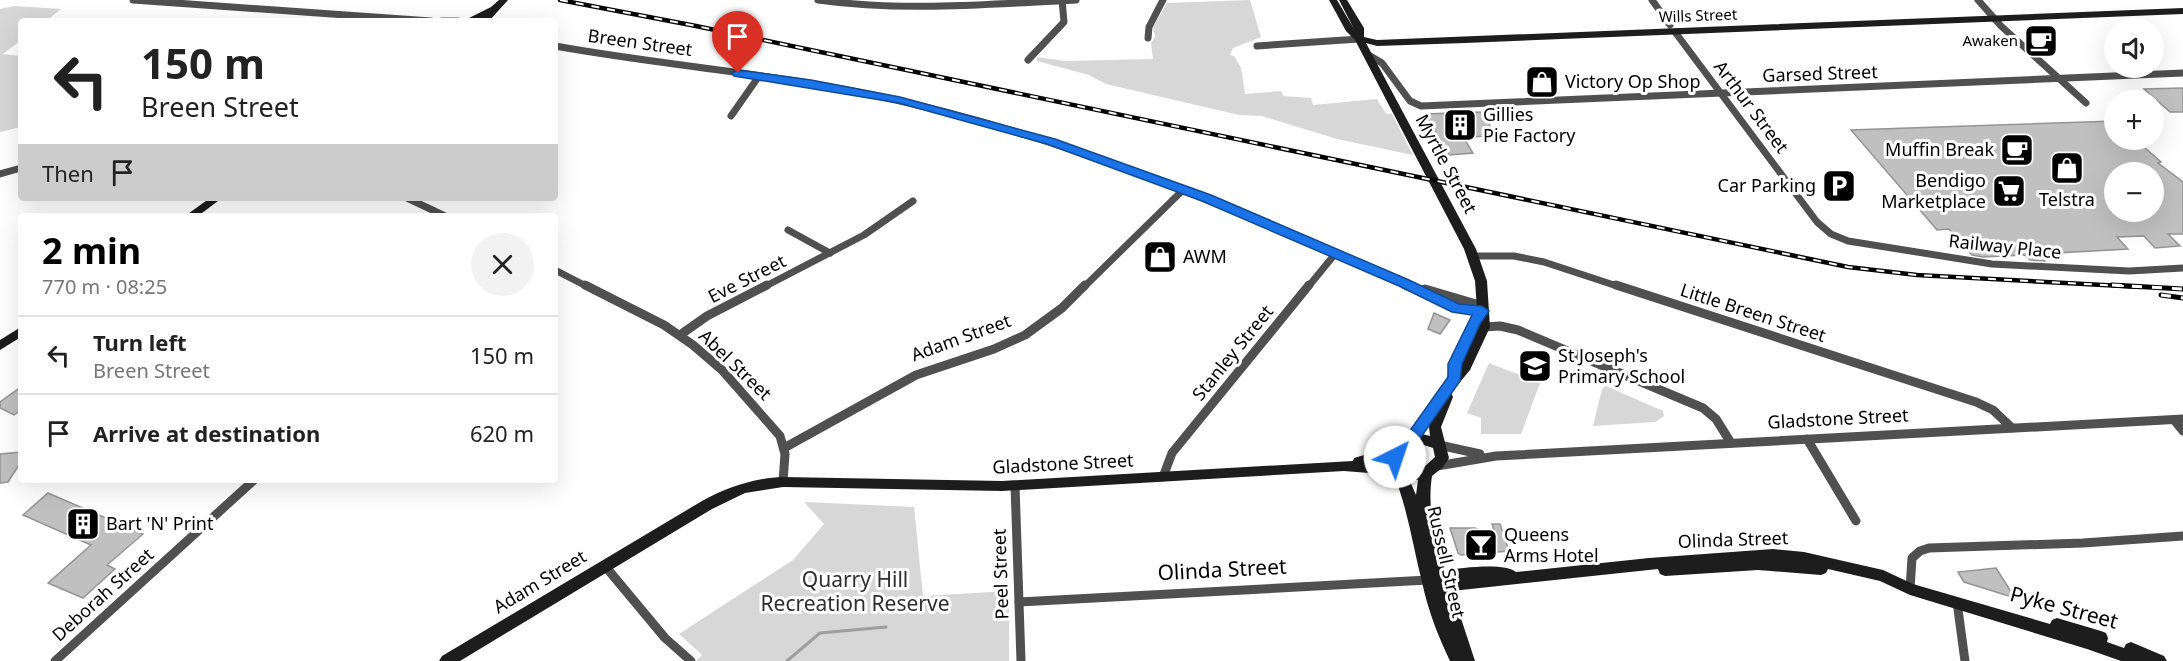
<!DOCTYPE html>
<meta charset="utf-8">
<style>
body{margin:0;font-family:"Noto Sans",sans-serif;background:#f2f2f2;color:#222;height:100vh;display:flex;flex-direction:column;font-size:22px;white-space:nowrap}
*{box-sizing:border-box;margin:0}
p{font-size:20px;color:#767676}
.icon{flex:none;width:33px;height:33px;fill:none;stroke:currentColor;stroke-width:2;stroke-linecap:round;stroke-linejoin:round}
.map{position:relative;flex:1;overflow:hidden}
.panel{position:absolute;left:18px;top:213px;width:540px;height:270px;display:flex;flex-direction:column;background:#fff;border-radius:6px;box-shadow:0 6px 24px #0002}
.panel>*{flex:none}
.top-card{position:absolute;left:18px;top:18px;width:540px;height:183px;border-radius:6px;box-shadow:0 6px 24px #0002;background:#fff;color:#222;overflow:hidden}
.fabs{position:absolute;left:2104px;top:18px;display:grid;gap:12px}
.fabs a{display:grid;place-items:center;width:60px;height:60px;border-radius:50%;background:#fff;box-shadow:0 6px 24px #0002;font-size:30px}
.pin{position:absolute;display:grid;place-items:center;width:51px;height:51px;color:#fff;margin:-62px -26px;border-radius:50% 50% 50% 0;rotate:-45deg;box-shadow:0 0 6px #0007}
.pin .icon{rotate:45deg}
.me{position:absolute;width:66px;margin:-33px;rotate:41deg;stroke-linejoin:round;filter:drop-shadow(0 0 4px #0008)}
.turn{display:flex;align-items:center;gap:21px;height:126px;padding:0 24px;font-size:27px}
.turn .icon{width:78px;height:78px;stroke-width:2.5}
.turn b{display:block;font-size:42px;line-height:51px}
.then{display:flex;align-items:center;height:57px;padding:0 24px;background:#0003;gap:12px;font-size:22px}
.round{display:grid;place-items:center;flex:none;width:63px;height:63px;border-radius:32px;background:#f2f2f2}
.overview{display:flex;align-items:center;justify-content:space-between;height:102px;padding:0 24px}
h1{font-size:36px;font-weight:700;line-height:45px;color:#000}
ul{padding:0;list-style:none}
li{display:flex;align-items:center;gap:18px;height:78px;padding:0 24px;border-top:2px solid #e0e0e0}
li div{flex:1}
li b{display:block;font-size:22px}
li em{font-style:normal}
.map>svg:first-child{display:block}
</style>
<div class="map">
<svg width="2183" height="661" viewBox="0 0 2183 661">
<rect width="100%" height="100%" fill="#fff"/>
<!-- green -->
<g fill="#d7d7d7">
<polygon points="1250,0 1261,37 1233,48 1230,55 1234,56 1241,68 1245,94 1281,91 1283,96 1311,98 1313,105 1377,99 1386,114 1392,114 1413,155 1337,139 1262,116 1239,115 1106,84 1089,75 1037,61 1037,57 1065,61 1153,59 1151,43 1155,37 1153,27 1167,3"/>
<polygon points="14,6 61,9 46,21 21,21 21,40 3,54 21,56 21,127 0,132 0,9"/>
<polygon points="1489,363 1540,383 1521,434 1481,434 1481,418 1467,413"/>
<polygon points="1606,386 1663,411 1664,416 1655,422 1593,426 1602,389"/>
<polygon points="804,502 914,507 923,596 1009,591 1009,661 696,661 702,655 679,634 793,560 824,524"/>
</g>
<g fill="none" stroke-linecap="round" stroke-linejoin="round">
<!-- stream -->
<polyline stroke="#9e9e9e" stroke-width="3" points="787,661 820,633 886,627"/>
</g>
<!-- building -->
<g fill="#c0c0c0" stroke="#949494" stroke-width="1.5" fill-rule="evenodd">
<polygon points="2183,88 2183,112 2170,112 2144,89"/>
<polygon points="1483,112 1495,136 1463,137 1473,153 1449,155 1425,114"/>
<path d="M2115,121V140H2136L2161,162L2158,163L2183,182V234H2168L2180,246L2155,248L2144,236L2117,237L2128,249L2039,254L2045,261L2030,260L2025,255L1983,257L1972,255L1949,229L1937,230L1851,130ZM2115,172H2154V212H2115Z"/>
<polygon points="1434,313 1450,320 1440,334 1428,329"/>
<polygon points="21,387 21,410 14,415 0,408 0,402"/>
<polygon points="21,452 21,462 8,482 0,483 0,454"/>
<polygon points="48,493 143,534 107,565 115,569 83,598 48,583 91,545 23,515"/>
<polygon points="1492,524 1500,524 1509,551 1461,555 1458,553 1450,528 1475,528 1496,537"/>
<polygon points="1996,568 2015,598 1964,582 1958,572"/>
</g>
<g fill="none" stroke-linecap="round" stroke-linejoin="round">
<!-- street-far1 -->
<g stroke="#505050" stroke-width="7">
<polyline points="133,0 431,21"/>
<path d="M818,0C904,12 990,4 1076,0"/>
<polyline points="1652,0 1670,25"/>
<polyline points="1978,0 2001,26 2086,103"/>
<polyline points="442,21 458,21"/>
<polyline points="1675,32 1817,222 1831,234 1848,241 1992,264 2129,271 2183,268"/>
<polyline points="1148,38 1149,27 1163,0"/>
<path d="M555,46C661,65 768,73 873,95C1011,124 1142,171 1272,227C1318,246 1364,265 1409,287"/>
<polyline points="1257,46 1359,39"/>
<polyline points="1367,54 1382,63 1410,101 1421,106 2183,73"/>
<polyline points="1028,60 1064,22 1062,0"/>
<polyline points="731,116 759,76"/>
<polyline points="0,174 21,168"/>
<polyline points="407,198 445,216"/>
<polyline points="788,230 830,253"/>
<polyline points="1473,256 1514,256 1544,262 1620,287"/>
<polyline points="555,270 588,287"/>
<polyline points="764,287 864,235 913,201"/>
<polyline points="1084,287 1184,189"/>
<polyline points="1308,287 1335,254"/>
</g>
<!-- street -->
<g stroke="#505050" stroke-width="9">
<polyline points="585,285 664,325 693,345 722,370 780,436 785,454 783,482"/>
<polyline points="1405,285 1455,307 1482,311"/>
<polyline points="1616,285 1976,402 1993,410 2012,428"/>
<polyline points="1425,289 1483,306"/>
<polyline points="1484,327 1500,326 1518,330 1703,408 1716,419 1731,443"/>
<polyline points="680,335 707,316 767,285"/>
<polyline points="2174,420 2183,431"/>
<polyline points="1807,439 1856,521"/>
<polyline points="1439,445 1480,454"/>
<polyline points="784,448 916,375 994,349 1025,335 1062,308 1085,285"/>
<polyline points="1437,466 1496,456 2183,419"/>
<polyline points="1163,477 1172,453 1309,285"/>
<polyline points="1015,486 1021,661"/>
<polyline points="605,566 665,638 691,661"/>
<polyline points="1910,589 1912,558 1920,551 1929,548 2083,543 2183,536"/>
<polyline points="1019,602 1428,580"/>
<polyline points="1957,602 1965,661"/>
<polyline points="55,661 254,480"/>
</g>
<!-- secondary -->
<g fill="#1d1d1d" fill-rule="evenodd">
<polygon points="499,0 508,0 489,21 479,21 482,18 475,21 463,21 491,7"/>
<path d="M1329,0H1337L1354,29L1339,0H1347L1364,28V37L1377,40L2183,8V14L1465,43L1377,46L1366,43L1476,249L1487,281L1490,327L1470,370L1451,393L1453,397L1441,427L1449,458L1443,467L1432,476C1427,508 1435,539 1445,570C1460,568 1506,562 1516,572L1649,558L1773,549L1804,552L1883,570L1913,584L2050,624L2052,620L2057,618L2101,631L2106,633L2108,638L2107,642L2124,648L2126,644L2131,642L2164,656L2167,661H2121L2087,649L1910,595L1880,581L1828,569L1826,573L1821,575L1758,570L1665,576L1660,574L1658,569L1452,591L1475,661H1450C1438,636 1428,610 1422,582C1413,547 1408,510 1394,475L1344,471L1002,491L783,487L745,493L712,509L460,661H439L442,656L702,501C728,487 754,478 783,477L1002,481L1353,461L1354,458L1395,446L1405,438L1447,380L1449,364L1468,323L1477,309L1475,281L1464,249L1355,40L1346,31ZM1431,421L1429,427L1430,436L1422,434ZM1421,444L1433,448L1435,457L1423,468L1405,467L1403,454L1415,445ZM1390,458L1391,464L1373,463ZM1409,479L1418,480L1416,495Z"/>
<polygon points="210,198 222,198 198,216 185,216"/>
<polygon points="21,327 21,337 0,350 0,340"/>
</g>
<defs>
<polyline id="rail-far1" points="560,0 696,26 1848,267 1917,275 2141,287"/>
<g id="rail">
<polyline points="2112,285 2183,289"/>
<polyline points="2161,295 2183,298"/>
</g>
</defs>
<!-- rail-far1 casing -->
<use href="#rail-far1" stroke="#000" stroke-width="4.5"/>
<!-- rail casing -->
<use href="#rail" stroke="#000" stroke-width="5"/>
<!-- rail-far1 -->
<use href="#rail-far1" stroke="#fff" stroke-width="2" stroke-dasharray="8" stroke-linecap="butt"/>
<!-- rail -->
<use href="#rail" stroke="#fff" stroke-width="3" stroke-dasharray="10" stroke-linecap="butt"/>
</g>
<!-- route -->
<polygon fill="#1a73e8" stroke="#114b97" stroke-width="1.5" points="738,70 811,80 900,97 1055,139 1211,195 1409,280 1459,304 1482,306 1489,311 1480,324 1462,364 1460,381 1419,440 1403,454 1400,461 1390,461 1388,457 1391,447 1409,432 1448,377 1448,364 1472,315 1452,312 1399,286 1202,201 1047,144 899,103 734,76 732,73"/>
<!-- icons -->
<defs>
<symbol id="cafe-square" viewBox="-11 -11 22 22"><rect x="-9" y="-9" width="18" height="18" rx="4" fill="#000" stroke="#fff"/><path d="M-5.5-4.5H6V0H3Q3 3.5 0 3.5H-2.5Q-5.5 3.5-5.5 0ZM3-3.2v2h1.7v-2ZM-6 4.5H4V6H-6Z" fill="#fff"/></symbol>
<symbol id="shop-square" viewBox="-11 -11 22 22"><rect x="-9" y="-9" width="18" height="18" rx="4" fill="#000" stroke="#fff"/><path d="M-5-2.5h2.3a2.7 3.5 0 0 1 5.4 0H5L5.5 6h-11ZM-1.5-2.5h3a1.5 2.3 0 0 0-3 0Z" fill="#fff"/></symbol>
<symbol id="building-square" viewBox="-11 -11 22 22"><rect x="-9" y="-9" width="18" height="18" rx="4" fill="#000" stroke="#fff"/><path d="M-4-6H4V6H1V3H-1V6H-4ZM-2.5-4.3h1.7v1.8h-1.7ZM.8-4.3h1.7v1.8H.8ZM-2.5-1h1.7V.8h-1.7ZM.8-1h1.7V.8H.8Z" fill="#fff"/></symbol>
<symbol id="parking-square" viewBox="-11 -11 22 22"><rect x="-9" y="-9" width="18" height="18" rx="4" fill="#000" stroke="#fff"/><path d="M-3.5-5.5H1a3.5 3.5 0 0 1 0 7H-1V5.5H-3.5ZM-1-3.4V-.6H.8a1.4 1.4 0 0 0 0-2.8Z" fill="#fff"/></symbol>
<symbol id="supermarket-square" viewBox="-11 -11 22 22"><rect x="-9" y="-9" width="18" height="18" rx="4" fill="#000" stroke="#fff"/><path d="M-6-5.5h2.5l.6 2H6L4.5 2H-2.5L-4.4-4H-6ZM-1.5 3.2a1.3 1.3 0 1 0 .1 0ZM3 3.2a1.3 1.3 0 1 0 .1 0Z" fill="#fff"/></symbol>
<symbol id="school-square" viewBox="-11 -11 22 22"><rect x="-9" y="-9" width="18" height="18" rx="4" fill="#000" stroke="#fff"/><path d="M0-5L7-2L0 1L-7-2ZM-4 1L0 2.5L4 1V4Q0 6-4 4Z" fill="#fff"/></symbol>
<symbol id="bar-square" viewBox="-11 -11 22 22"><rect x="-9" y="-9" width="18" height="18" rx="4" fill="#000" stroke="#fff"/><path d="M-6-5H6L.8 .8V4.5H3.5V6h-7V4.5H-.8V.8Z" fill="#fff"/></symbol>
</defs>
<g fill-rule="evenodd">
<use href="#cafe-square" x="2022" y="22" width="38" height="38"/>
<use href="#shop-square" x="1523" y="63" width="38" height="38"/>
<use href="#building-square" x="1441" y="106" width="38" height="38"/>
<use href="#cafe-square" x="1998" y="131" width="38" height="38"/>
<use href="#shop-square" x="2048" y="149" width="38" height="38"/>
<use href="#parking-square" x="1820" y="167" width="38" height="38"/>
<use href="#supermarket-square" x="1990" y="172" width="38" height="38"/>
<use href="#shop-square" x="1141" y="238" width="38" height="38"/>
<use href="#school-square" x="1516" y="347" width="38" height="38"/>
<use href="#building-square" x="64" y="505" width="38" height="38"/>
<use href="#bar-square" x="1462" y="526" width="38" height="38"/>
</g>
<g text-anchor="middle" stroke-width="6" stroke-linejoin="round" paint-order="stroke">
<!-- far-street labels -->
<g font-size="15" fill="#000" stroke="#fff">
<text transform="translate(1698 16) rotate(-2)" y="5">Wills Street</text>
</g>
<!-- far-poi labels -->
<g font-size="15" fill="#000" stroke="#fff" text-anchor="end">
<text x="2018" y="46">Awaken</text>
</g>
<!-- street labels -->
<g font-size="18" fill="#000" stroke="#fff">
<text transform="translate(640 43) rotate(8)" y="6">Breen Street</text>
<text transform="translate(1820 74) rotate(-2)" y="6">Garsed Street</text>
<text transform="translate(1751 107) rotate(53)" y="6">Arthur Street</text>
<text transform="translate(1446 164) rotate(62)" y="6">Myrtle Street</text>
<text transform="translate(2005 247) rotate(6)" y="6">Railway Place</text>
<text transform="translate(747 279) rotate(-27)" y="6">Eve Street</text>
<text transform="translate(1753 313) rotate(18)" y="6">Little Breen Street</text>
<text transform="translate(961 338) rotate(-20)" y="6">Adam Street</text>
<text transform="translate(1233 353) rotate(-51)" y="6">Stanley Street</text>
<text transform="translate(735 365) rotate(44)" y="6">Abel Street</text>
<text transform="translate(1838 419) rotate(-3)" y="6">Gladstone Street</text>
<text transform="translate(1063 464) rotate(-3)" y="6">Gladstone Street</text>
<text transform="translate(1733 540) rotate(-2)" y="6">Olinda Street</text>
<text transform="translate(1446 562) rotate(77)" y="6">Russell Street</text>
<text transform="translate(1001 574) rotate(-92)" y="6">Peel Street</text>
<text transform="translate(540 582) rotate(-31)" y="6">Adam Street</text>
<text transform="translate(103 595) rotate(-42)" y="6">Deborah Street</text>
</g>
<!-- poi labels -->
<g font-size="18" fill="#000" stroke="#fff" text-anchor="start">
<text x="1565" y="88">Victory Op Shop</text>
<text x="1483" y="121">Gillies<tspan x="1483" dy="21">Pie Factory</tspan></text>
<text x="1994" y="156" text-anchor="end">Muffin Break</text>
<text x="1986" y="187" text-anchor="end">Bendigo<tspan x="1986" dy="21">Marketplace</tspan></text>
<text x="1816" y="192" text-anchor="end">Car Parking</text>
<text x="2067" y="206" text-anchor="middle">Telstra</text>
<text x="1183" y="263">AWM</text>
<text x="1558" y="362">St Joseph's<tspan x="1558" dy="21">Primary School</tspan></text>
<text x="106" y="530">Bart 'N' Print</text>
<text x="1504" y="541">Queens<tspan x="1504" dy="21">Arms Hotel</tspan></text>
</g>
<!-- near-street labels -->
<g font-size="21" fill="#000" stroke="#fff">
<text transform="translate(1222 570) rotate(-3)" y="7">Olinda Street</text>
<text transform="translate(2064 608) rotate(15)" y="7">Pyke Street</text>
</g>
<!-- near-park labels -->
<g font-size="21" fill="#2e2e2e" stroke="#fff">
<text x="855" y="587">Quarry Hill<tspan x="855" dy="24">Recreation Reserve</tspan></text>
</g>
</g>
</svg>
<div class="fabs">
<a><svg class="icon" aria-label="sound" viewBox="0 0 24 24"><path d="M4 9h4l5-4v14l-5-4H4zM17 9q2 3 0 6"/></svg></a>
<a>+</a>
<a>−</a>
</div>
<div class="pin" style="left:738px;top:73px;background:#d93025"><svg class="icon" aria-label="arrive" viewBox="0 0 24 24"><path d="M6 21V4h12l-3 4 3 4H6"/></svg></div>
<svg class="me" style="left:1395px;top:457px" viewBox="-20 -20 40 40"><circle r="19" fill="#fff"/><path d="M0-13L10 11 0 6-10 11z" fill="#1a73e8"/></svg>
<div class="top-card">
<div class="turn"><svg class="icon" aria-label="left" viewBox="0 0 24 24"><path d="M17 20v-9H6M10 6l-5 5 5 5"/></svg><div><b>150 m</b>Breen Street</div></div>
<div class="then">Then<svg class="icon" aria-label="arrive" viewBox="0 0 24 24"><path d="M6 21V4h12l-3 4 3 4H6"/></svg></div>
</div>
<section class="panel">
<div class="overview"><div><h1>2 min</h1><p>770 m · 08:25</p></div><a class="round"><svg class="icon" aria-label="close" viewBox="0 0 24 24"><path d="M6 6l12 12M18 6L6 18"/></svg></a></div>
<ul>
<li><svg class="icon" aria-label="left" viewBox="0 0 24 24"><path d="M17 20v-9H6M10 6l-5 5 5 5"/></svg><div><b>Turn left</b><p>Breen Street</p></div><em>150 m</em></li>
<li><svg class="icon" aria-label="arrive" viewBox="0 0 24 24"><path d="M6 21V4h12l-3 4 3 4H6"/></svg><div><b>Arrive at destination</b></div><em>620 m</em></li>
</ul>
</section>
</div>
